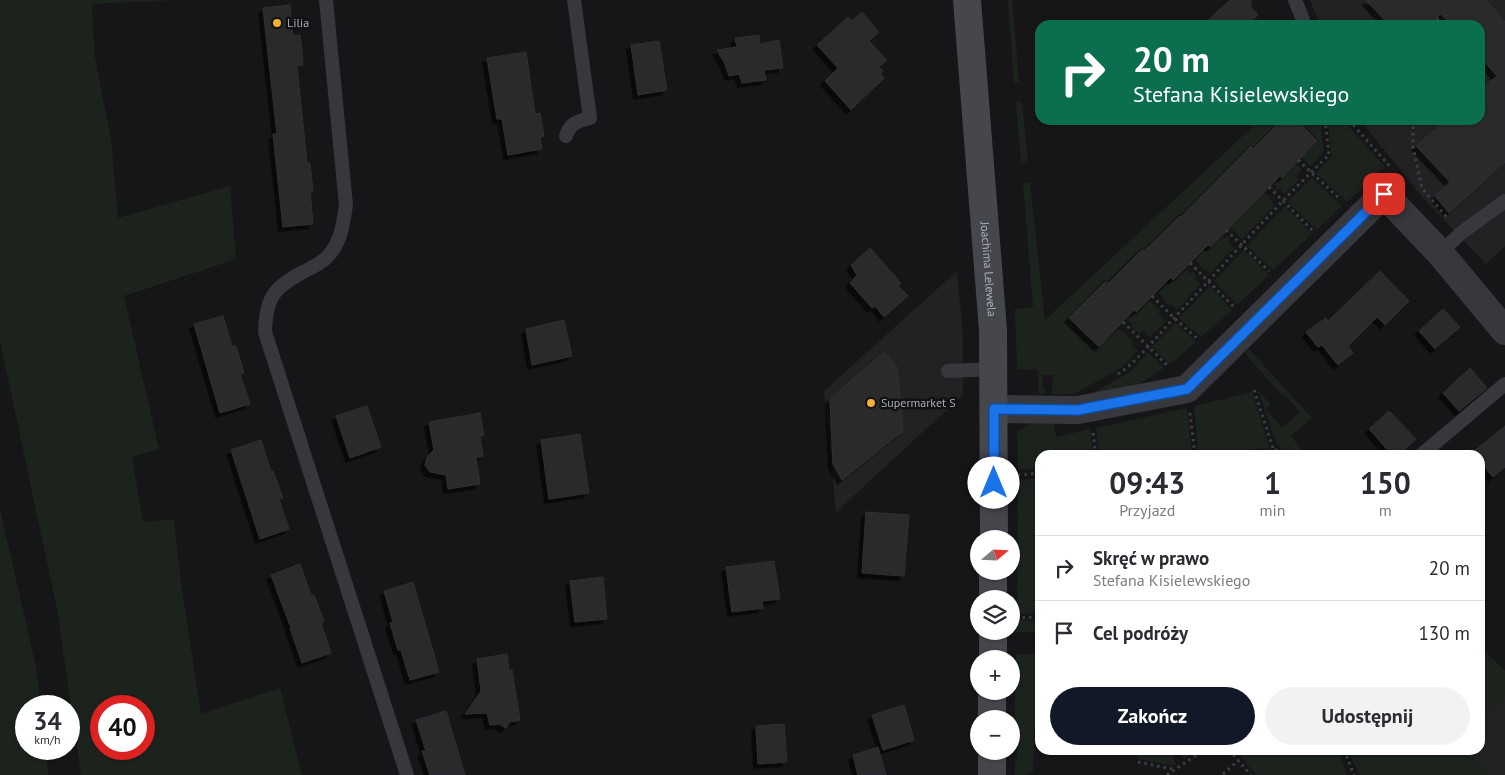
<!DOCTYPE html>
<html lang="pl">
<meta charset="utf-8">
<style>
body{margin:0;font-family:"PT Sans",sans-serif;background:#f2f2f3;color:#2b2b33;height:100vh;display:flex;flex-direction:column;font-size:19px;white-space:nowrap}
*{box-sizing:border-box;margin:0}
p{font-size:16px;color:#7c7c81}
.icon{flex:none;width:28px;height:28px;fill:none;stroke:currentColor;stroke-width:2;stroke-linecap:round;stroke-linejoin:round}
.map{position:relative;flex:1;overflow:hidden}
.sheet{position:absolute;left:1035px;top:450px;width:450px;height:305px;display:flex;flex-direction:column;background:#fff;border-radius:15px;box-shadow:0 1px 4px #0004}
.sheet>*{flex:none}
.top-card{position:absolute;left:1035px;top:20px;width:450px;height:105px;border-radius:15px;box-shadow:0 1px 4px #0004;background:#0b6e4f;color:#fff;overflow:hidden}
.needle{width:32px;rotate:71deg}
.tools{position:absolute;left:970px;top:530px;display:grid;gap:10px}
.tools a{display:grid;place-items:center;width:50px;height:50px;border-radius:50%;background:#fff;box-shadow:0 1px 4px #0004;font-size:25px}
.speed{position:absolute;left:15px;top:695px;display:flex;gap:10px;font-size:25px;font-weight:700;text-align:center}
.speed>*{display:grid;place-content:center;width:65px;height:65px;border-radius:50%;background:#fff;box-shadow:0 1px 4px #0004;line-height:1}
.speed small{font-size:12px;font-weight:400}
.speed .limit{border:8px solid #d22;background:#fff;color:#111}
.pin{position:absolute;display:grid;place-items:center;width:42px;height:42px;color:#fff;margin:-21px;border-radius:10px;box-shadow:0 2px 8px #0006}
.me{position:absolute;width:55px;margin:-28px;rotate:0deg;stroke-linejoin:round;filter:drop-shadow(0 0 4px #0008)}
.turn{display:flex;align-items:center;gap:18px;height:105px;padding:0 15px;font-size:22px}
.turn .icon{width:65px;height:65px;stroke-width:2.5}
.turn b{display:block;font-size:35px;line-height:42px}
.eta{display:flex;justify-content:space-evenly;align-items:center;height:85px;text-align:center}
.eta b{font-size:30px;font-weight:700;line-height:35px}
.button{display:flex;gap:10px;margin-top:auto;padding:10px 15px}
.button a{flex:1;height:58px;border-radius:30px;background:#111827;color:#fff;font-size:20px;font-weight:700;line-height:58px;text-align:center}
.button a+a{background:#f2f2f3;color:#2b2b33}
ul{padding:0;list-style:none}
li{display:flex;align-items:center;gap:15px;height:65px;padding:0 15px;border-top:1px solid #e1e1e2}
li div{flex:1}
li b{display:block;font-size:19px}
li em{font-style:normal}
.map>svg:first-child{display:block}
</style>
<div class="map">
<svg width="1505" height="775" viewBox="0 0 1505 775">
<defs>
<filter id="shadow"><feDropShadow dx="-4.5" dy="4.5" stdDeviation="0" flood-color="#0009"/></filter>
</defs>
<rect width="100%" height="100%" fill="#161618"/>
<!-- built -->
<g fill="#222225">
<polygon points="1310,0 1505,0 1505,246 1486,264 1424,199 1360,120 1480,120 1480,25 1320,25"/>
<polygon points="957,271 963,336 963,395 836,512 824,391"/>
<polygon points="1505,696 1505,775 1488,775 1466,750 1480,750 1480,720"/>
</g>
<!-- green -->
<g fill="#1c231d" fill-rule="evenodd">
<path d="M0,0H178L92,4L95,58L111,139L118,218L230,186L236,259L124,296L159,449L132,457L143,522L174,519L181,583L201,714L280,688L302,775H81L57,609L0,341ZM101,706H144V749H101Z"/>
<polygon points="1008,0 1012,0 1019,82 1014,83"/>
<polygon points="1016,102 1022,102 1028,161 1021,162"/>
<polygon points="1260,120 1280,120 1253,147 1250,145 1181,215 1179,214 1144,249 1141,248 1107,282 1104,280 1068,318 1099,349 1119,329 1134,342 1131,344 1138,351 1121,368 1074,394 1052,394 1053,375 1043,375 1042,388 1046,388 1045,394 1038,393 1038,370 1017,369 1015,309 1033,307 1023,183 1030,182 1045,320"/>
<polygon points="1297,120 1320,120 1324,151 1311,166 1302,158 1319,140"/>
<polygon points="1327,120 1343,120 1385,167 1347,202 1316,173 1332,156"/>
<polygon points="1296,165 1302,170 1296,176 1299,179 1285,194 1280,189 1277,190 1276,189 1277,187 1274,184 1280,178 1282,179"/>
<polygon points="1312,178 1342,206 1317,230 1288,202"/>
<polygon points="1264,193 1268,196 1269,195 1271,196 1269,199 1275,205 1242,239 1231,228"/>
<polygon points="1285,206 1312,234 1273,270 1247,246"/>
<polygon points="1227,236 1230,239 1228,242 1234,248 1210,273 1205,268 1203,270 1196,260 1208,247 1211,249 1223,237 1226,238"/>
<polygon points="1244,250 1269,275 1237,305 1214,281"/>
<polygon points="1187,270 1191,274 1193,272 1196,275 1194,278 1200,284 1177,310 1171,304 1169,306 1163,300 1164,298 1159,293 1171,280 1174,282"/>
<polygon points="1210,286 1232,310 1201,337 1179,318"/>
<polygon points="1149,301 1161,310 1158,313 1166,321 1150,337 1143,331 1140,334 1131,326 1132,324 1128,320 1134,313 1136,315"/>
<polygon points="1176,323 1196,342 1170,364 1152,347"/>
<polygon points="1248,348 1312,418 1291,436 1306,455 1282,455 1281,448 1276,443 1258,390 1271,405 1266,409 1282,428 1300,412 1284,394 1282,395 1245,354"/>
<polygon points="1148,352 1164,368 1127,392 1082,399 1130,372"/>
<polygon points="1252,392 1270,448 1198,454 1194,406"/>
<polygon points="1187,408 1192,455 1150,455 1149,452 1141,452 1141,455 1099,455 1096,428"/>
<polygon points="1052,417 1056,437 1090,429 1093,455 1040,455 1040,468 1018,470 1017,431 1041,418"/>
<polygon points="1040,478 1040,613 1017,614 1018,480"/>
<polygon points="0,509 36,667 41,706 26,706 26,749 46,749 48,775 0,775"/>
<polygon points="1017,620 1040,621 1040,731 1034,732 1033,771 1026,775 1015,775 1015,758 1017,758 1017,745 1014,744 1016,654 1037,654 1037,632 1016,632"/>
<polygon points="1480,646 1505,671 1505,696 1480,720"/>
<polygon points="1137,750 1197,750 1184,759 1179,753 1172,757 1176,764 1173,765 1138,759"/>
<polygon points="1236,750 1338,750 1347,775 1256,775"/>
<polygon points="1347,750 1466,750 1488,775 1360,775"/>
</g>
<!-- building -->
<g fill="#29292c" stroke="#303034" filter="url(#shadow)">
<polygon points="1230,0 1251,1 1251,7 1258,15 1247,25 1203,25"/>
<polygon points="1366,0 1486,0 1505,22 1505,162 1449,213 1435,196 1450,182 1416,146 1446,120 1480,120 1480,91 1497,76 1480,57 1480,25 1451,25 1441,14 1428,25 1389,25"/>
<polygon points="290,5 293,36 300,35 302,51 303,65 297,66 307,163 310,163 313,191 310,192 313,224 283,227 273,134 277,134 263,8"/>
<polygon points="862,12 879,32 869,41 887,60 879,67 883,71 880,74 884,78 851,110 825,81 838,68 817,45 848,17 852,21"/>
<polygon points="759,35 760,44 779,40 783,68 764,70 766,80 742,83 739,74 729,76 725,64 717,50 737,47 735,38"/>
<polygon points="659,41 667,90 638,95 631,45"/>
<polygon points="526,52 535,114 540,113 544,136 540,137 542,149 508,155 502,119 497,119 487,58"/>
<polygon points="1282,120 1296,120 1317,141 1282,178 1280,176 1211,247 1208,245 1173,280 1171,277 1136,312 1134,310 1099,347 1069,318 1105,282 1108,284 1142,250 1144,251 1180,216 1181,217 1251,146 1253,149"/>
<polygon points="870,248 901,283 898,286 908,296 884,317 875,306 872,308 850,283 857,275 851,265"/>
<polygon points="1380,271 1409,301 1385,325 1377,317 1348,346 1353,353 1338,365 1322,345 1318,347 1306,332 1326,318 1328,321"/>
<polygon points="1443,309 1460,327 1435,349 1419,331"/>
<polygon points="223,316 232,346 236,346 244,373 240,374 250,404 220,413 194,324"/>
<polygon points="564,320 572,356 532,365 526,329"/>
<polygon points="884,352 897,367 903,431 842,480 833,464 830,399"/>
<polygon points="1470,368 1487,388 1459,411 1443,393"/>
<polygon points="367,406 381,447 350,458 336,416"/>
<polygon points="1389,411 1416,439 1399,455 1392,455 1369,429"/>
<polygon points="480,413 484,435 480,436 483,456 476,457 480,484 448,489 446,475 430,472 425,465 427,457 434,450 429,422"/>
<polygon points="1505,426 1505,467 1493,477 1480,462 1480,455 1474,455 1472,453"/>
<polygon points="580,434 589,493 549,499 541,440"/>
<polygon points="261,440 271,472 273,471 283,498 279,499 289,529 260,539 231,450"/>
<polygon points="866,512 909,515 904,576 862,573"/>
<polygon points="774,561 780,599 762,601 763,608 732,612 726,567"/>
<polygon points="300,564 311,595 314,595 324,621 321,623 331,653 302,663 290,628 291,628 271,575"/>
<polygon points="603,577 607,619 575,622 570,581"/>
<polygon points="413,582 439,672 410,680 401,650 398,650 390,623 393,622 384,591"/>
<polygon points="507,654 509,670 512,670 520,720 510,722 506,728 499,724 490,725 487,713 465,714 481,691 477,659"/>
<polygon points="904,705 914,740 883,750 872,715"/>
<polygon points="446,711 458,751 465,775 430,775 422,751 426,751 416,720"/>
<polygon points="784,724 787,762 758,764 756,726"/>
<polygon points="878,747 886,775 858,775 853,755"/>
</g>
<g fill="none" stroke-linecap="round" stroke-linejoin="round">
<!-- path -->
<g stroke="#3d3f44" stroke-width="3" stroke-dasharray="2.5 4" stroke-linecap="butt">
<polyline points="1432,25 1438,19 1444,25"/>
<polyline points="1349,120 1392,169"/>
<polyline points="1413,120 1413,147 1422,188 1448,219"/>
<polyline points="1298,160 1341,200"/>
<polyline points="1269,187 1312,230"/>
<polyline points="1226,230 1269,271"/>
<polyline points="1190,263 1234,307"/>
<polyline points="1152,296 1174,318 1199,340"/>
<polyline points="1123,322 1167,365"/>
<path d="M1118,374C1136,363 1160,333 1175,317C1226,263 1275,206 1329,155L1325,120"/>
<polyline points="1254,390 1274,451"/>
<polyline points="1190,413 1195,455"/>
<polyline points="1093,433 1096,455"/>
<polyline points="1236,455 1278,450 1279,455"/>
<polyline points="1018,475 1040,473"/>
<polyline points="1016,618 1040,617"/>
<polyline points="1229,750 1251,775"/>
<polyline points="1344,750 1354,775"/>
<polyline points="1138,762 1172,769"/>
<polyline points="1223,774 1238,761"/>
<polyline points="1167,775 1204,750"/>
</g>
<!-- lane -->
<g stroke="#37383d" stroke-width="14">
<path d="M326,0L346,205C343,224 341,244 326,258C320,264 311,268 303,272C273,288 266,298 265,332L407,775"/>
<polyline points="1295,0 1305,25"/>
<path d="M566,136C570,123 578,121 590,118L574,0"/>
<polyline points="1440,253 1461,233 1505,201"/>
<polyline points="948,371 993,369"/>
<polyline points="1421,455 1505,384"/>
</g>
<!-- street -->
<polyline stroke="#37383d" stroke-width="28" points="995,409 1078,410 1187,389 1384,194 1440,253 1505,331"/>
<!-- secondary -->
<g stroke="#45474d" stroke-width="28">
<path id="s1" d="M967,0L993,330L994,539"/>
<polyline points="993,599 993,571"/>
<polyline points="993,659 993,631"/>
<polyline points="992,719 992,691"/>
<polyline points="992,775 992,751"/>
</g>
</g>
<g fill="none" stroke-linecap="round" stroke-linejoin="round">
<defs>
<polyline id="route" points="994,483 994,409 1078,410 1187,389 1384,194"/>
</defs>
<!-- route casing -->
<use href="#route" stroke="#114b97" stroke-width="12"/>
<!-- route -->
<use href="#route" stroke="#1a73e8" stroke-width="9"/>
</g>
<!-- markers -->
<g fill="#f2b134" stroke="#111113" stroke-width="2">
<circle cx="277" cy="23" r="5"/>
<circle cx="871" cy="403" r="5"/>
</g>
<g text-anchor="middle" stroke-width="5" stroke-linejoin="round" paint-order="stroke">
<!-- poi labels -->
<g font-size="12" fill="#a8adb8" stroke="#111113" text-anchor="start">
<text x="287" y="27">Lilia</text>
<text x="881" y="407">Supermarket S</text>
</g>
<!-- street labels -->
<g font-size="12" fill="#a8adb8" stroke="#111113">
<text dy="4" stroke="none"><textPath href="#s1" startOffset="270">Joachima Lelewela</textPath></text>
</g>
</g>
</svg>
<div class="tools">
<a><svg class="needle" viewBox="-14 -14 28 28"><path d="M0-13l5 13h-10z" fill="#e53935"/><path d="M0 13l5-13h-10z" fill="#7c7c81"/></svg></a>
<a><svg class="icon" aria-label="layers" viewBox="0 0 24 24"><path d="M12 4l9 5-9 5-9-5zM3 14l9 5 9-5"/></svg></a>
<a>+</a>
<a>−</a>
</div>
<div class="speed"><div>34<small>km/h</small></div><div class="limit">40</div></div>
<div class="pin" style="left:1384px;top:194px;background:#d93025"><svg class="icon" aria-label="arrive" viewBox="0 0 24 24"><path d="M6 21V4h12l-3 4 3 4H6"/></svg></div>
<svg class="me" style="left:994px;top:483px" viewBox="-20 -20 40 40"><circle r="19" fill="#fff"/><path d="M0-13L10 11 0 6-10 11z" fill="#1a73e8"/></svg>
<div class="top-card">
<div class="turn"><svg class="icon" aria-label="right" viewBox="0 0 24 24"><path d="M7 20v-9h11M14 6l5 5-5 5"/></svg><div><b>20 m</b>Stefana Kisielewskiego</div></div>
</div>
<section class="sheet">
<div class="eta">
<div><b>09:43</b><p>Przyjazd</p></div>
<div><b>1</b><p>min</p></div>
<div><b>150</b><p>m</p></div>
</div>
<ul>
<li><svg class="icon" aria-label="right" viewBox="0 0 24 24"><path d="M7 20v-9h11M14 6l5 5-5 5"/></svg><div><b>Skręć w prawo</b><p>Stefana Kisielewskiego</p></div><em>20 m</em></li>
<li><svg class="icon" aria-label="arrive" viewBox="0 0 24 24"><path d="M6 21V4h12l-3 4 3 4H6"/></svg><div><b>Cel podróży</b></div><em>130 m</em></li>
</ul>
<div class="button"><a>Zakończ</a><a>Udostępnij</a></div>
</section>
</div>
